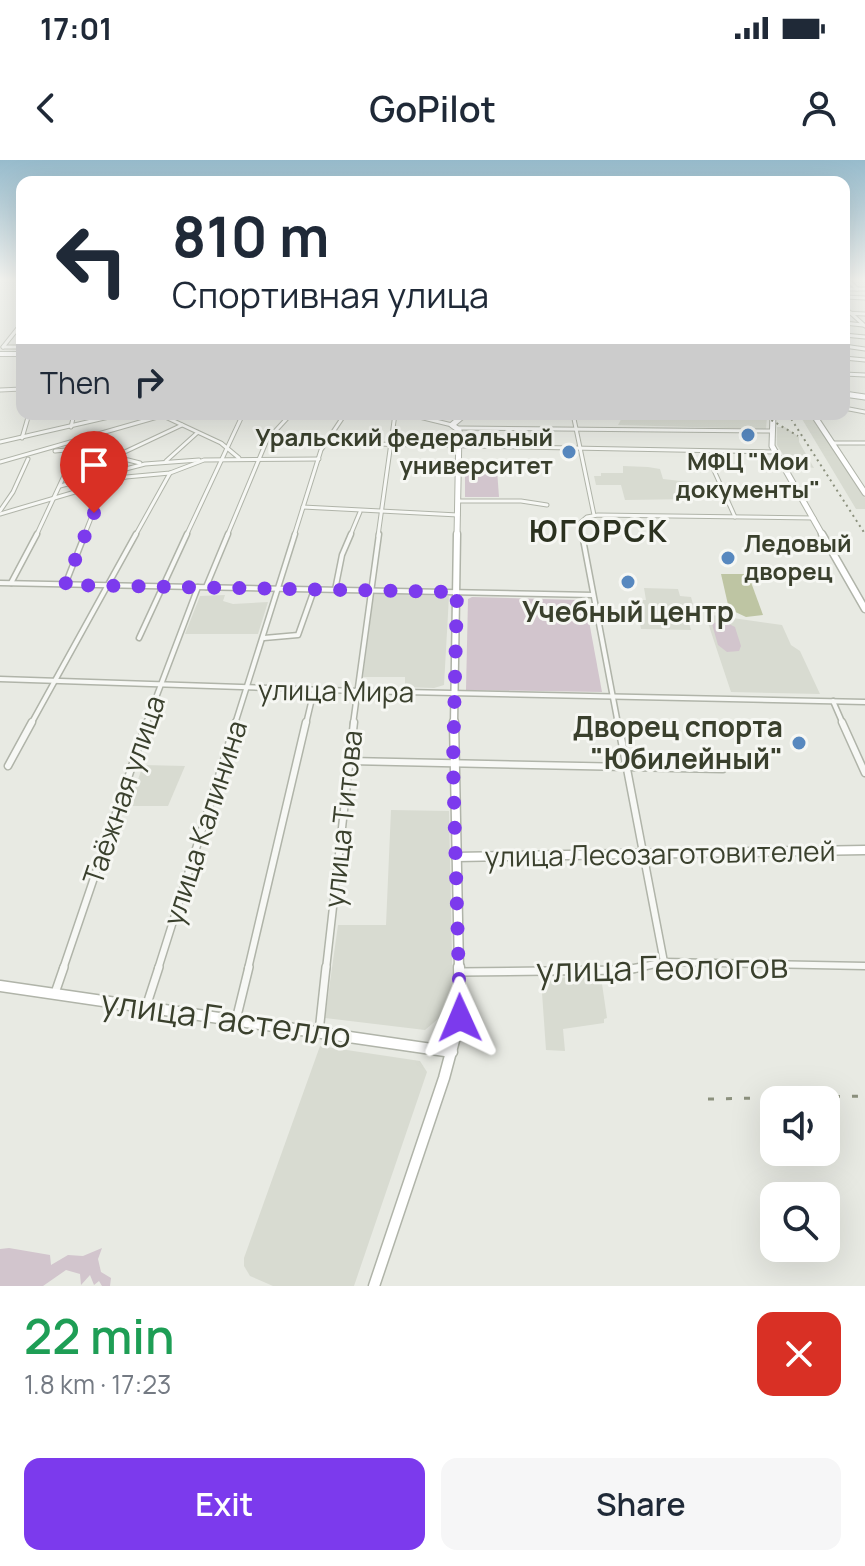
<!DOCTYPE html>
<meta charset="utf-8">
<style>
body{margin:0;font-family:Manrope,sans-serif;background:#f6f6f7;color:#1f2937;height:100vh;display:flex;flex-direction:column;font-size:30px;white-space:nowrap}
*{box-sizing:border-box;margin:0}
p{font-size:26px;color:#747a83}
.icon{flex:none;width:44px;height:44px;fill:none;stroke:currentColor;stroke-width:2;stroke-linecap:round;stroke-linejoin:round}
.map{position:relative;height:1126px;overflow:hidden}
.drawer{display:flex;flex-direction:column;background:#fff;flex:1}
.drawer>*{flex:none}
.hud{position:absolute;left:16px;top:16px;width:834px;height:244px;border-radius:16px;box-shadow:0 8px 32px #0002;background:#fff;color:#1f2937;overflow:hidden}
.tools{position:absolute;left:760px;top:926px;display:grid;gap:16px}
.tools a{display:grid;place-items:center;width:80px;height:80px;border-radius:16px;background:#fff;box-shadow:0 8px 32px #0002;font-size:40px}
.pin{position:absolute;display:grid;place-items:center;width:68px;height:68px;color:#fff;margin:-82px -34px;border-radius:50% 50% 50% 0;rotate:-45deg;box-shadow:0 0 8px #0007}
.pin .icon{rotate:45deg}
.me{position:absolute;width:88px;margin:-44px;rotate:359deg;stroke-linejoin:round;filter:drop-shadow(0 0 6px #0008)}
.turn{display:flex;align-items:center;gap:28px;height:168px;padding:0 24px;font-size:36px}
.turn .icon{width:104px;height:104px;stroke-width:2.5}
.turn b{display:block;font-size:56px;line-height:68px}
.then{display:flex;align-items:center;height:76px;padding:0 24px;background:#0003;gap:16px;font-size:30px}
.round{display:grid;place-items:center;flex:none;width:84px;height:84px;border-radius:16px;background:#f6f6f7}
.head{display:flex;align-items:center;justify-content:space-between;height:136px;padding:0 24px}
h1{font-size:48px;font-weight:600;line-height:60px;color:#1e9e55}
.action{display:flex;gap:16px;margin-top:auto;padding:16px 24px}
.action a{flex:1;height:92px;border-radius:16px;background:#7c3aed;color:#fff;font-size:32px;font-weight:600;line-height:92px;text-align:center}
.action a+a{background:#f6f6f7;color:#1f2937}
.status{display:flex;justify-content:space-between;align-items:center;height:56px;padding:0 40px;background:#fff;direction:ltr}
.status svg{height:22px;fill:currentColor}
header{display:flex;justify-content:space-between;align-items:center;height:104px;padding:0 24px;background:#fff;font-size:36px;font-weight:600}
.map>svg:first-child{display:block}
</style>
<div class="status"><b>17:01</b><svg viewBox="0 0 49 12"><path d="M0 12V9h3v3zM5 12V6h3v6zM10 12V3h3v9zM15 12V0h3v12zM26 1h20v11H26zM47 4h2v5h-2z"/></svg></div>
<header><svg class="icon" aria-label="back" viewBox="0 0 24 24"><path d="M15 5l-7 7 7 7"/></svg>GoPilot<svg class="icon" aria-label="person" viewBox="0 0 24 24"><circle cx="12" cy="8" r="4"/><path d="M4 21q1-7 8-7t8 7"/></svg></header>
<div class="map">
<svg width="865" height="1126" viewBox="0 0 865 1126">
<rect width="100%" height="100%" fill="#e8eae3"/>
<!-- built -->
<g fill="#d8dbd1">
<polygon points="624,254 756,254 767,257 766,269 618,265"/>
<polygon points="799,254 811,254 865,338 865,349 856,349"/>
<polygon points="777,267 785,267 799,277 799,282 814,308 789,304 777,285"/>
<polygon points="623,306 648,307 660,309 663,319 690,322 692,339 625,340 621,325 596,325 594,316 601,316 601,313 623,313"/>
<polygon points="644,428 678,429 680,436 691,437 694,448 685,448 691,470 641,469 636,440 646,440"/>
<polygon points="374,433 449,436 444,525 434,528 405,527 405,517 363,517"/>
<polygon points="225,435 223,441 233,444 268,442 258,474 185,474 200,436"/>
<polygon points="705,454 782,465 791,485 800,491 820,534 731,532"/>
<polygon points="143,605 185,606 168,646 129,646"/>
<polygon points="391,650 449,651 453,846 425,870 325,858 338,765 386,765"/>
<polygon points="601,817 607,858 604,859 604,863 563,869 565,891 546,890 541,818"/>
<polygon points="320,886 420,901 427,912 354,1126 273,1126 250,1116 244,1106 244,1098"/>
</g>
<!-- green -->
<g fill="#d2c5cd">
<polygon points="465,310 497,310 499,337 465,337"/>
<polygon points="472,437 579,440 586,445 602,532 466,530 468,439"/>
<polygon points="721,460 735,467 741,486 739,491 727,492 718,485 712,464"/>
<polygon points="9,1088 50,1095 51,1105 68,1095 83,1096 102,1088 98,1099 101,1112 111,1118 110,1126 102,1126 99,1121 94,1125 90,1115 81,1125 80,1114 66,1110 43,1126 0,1126 0,1089"/>
</g>
<!-- water -->
<polygon fill="#bec5a3" points="721,414 748,414 763,455 746,457 729,449"/>
<g fill="none" stroke-linecap="round" stroke-linejoin="round">
<defs>
<g id="street-far3">
<polyline points="847,119 857,129"/>
<polyline points="844,129 865,129"/>
<polyline points="844,137 865,138"/>
<polyline points="844,147 865,166"/>
<polyline points="844,153 865,154"/>
<polyline points="844,163 863,165"/>
<polyline points="844,175 865,177"/>
<polyline points="844,186 865,189"/>
<polyline points="3,187 22,163"/>
<polyline points="3,187 22,187"/>
<polyline points="844,198 865,200"/>
<polyline points="844,214 865,215"/>
<polyline points="0,230 22,229"/>
<polyline points="844,248 865,252"/>
<polyline points="407,254 452,265"/>
<polyline points="573,254 594,355"/>
<polyline points="161,255 221,283 239,298"/>
<polyline points="71,267 74,254"/>
<polyline points="459,268 773,271"/>
<polyline points="22,278 29,254"/>
<polyline points="0,282 109,257"/>
<polyline points="324,283 775,292"/>
<polyline points="833,283 865,283"/>
<polyline points="80,288 140,303"/>
<polyline points="55,291 77,289 99,280"/>
<polyline points="114,297 182,265"/>
<polyline points="708,297 735,357"/>
<polyline points="166,301 197,273"/>
<polyline points="0,302 168,254"/>
<polyline points="60,326 145,304 199,300"/>
<polyline points="458,341 521,341 547,345"/>
<polyline points="303,347 458,355"/>
<polyline points="0,351 13,332 28,299"/>
<polyline points="0,354 126,317 170,313 204,300 319,299"/>
<polyline points="36,376 77,288"/>
<polyline points="84,376 104,325"/>
<polyline points="135,376 170,313"/>
<polyline points="186,376 243,254"/>
<polyline points="227,376 267,280 291,254"/>
<polyline points="294,376 321,290 345,254"/>
<polyline points="350,376 360,352"/>
<polyline points="378,376 395,254"/>
<polyline points="582,376 580,363 587,357 598,355 814,358"/>
</g>
<g id="street-far2">
<polyline points="582,374 618,564"/>
<polyline points="0,423 593,435"/>
<polyline points="11,423 37,374"/>
<polyline points="65,425 85,374"/>
<polyline points="206,427 228,374"/>
<polyline points="335,430 342,395 351,374"/>
<polyline points="139,478 187,374"/>
<polyline points="264,478 298,475 314,430"/>
<polyline points="0,519 357,531 865,542"/>
<polyline points="833,541 843,564"/>
<polyline points="31,564 136,374"/>
<polyline points="146,564 198,427"/>
<polyline points="235,564 295,374"/>
<polyline points="306,564 314,530"/>
<polyline points="353,564 379,374"/>
</g>
<g id="street-far1">
<polyline points="618,562 664,802"/>
<polyline points="842,562 865,613"/>
<polyline points="350,601 723,609"/>
<polyline points="8,606 32,562"/>
<polyline points="63,809 147,562"/>
<polyline points="158,809 236,562"/>
<polyline points="248,809 306,562"/>
<polyline points="326,809 354,562"/>
<polyline points="633,809 664,802 865,806"/>
</g>
<g id="street">
<polyline points="460,812 626,810 642,807"/>
<polyline points="55,833 64,807"/>
<polyline points="146,847 159,807"/>
<polyline points="236,860 249,807"/>
<polyline points="319,872 326,807"/>
</g>
<polyline id="secondary-far4" points="0,194 22,194"/>
<g id="secondary-far3">
<polyline points="844,234 865,237"/>
<polyline points="773,254 772,286 823,376"/>
<polyline points="813,254 865,333"/>
<polyline points="457,376 459,270 452,265 465,254"/>
</g>
<g id="secondary-far2">
<polyline points="822,374 865,449"/>
<polyline points="454,564 457,374"/>
</g>
<g id="secondary-far1">
<polyline points="454,562 459,809"/>
<polyline points="456,697 865,690"/>
</g>
<g id="secondary">
<polyline points="0,826 452,892"/>
<polyline points="374,1126 444,918 460,858 459,807"/>
</g>
</defs>
<!-- street-far3 casing -->
<use href="#street-far3" stroke="#b0b4a9" stroke-width="5"/>
<!-- street-far2 casing -->
<use href="#street-far2" stroke="#b0b4a9" stroke-width="7"/>
<!-- street-far1 casing -->
<use href="#street-far1" stroke="#b0b4a9" stroke-width="9"/>
<!-- street casing -->
<use href="#street" stroke="#b0b4a9" stroke-width="10"/>
<!-- secondary-far4 casing -->
<use href="#secondary-far4" stroke="#b0b4a9" stroke-width="6"/>
<!-- secondary-far3 casing -->
<use href="#secondary-far3" stroke="#b0b4a9" stroke-width="7"/>
<!-- secondary-far2 casing -->
<use href="#secondary-far2" stroke="#b0b4a9" stroke-width="9"/>
<!-- secondary-far1 casing -->
<use href="#secondary-far1" stroke="#b0b4a9" stroke-width="11"/>
<!-- secondary casing -->
<use href="#secondary" stroke="#b0b4a9" stroke-width="13"/>
<!-- street-far3 -->
<use href="#street-far3" stroke="#f7f8f5" stroke-width="3"/>
<!-- street-far2 -->
<use href="#street-far2" stroke="#f7f8f5" stroke-width="4"/>
<!-- street-far1 -->
<use href="#street-far1" stroke="#f7f8f5" stroke-width="6"/>
<!-- street -->
<use href="#street" stroke="#f7f8f5" stroke-width="7"/>
<!-- secondary-far4 -->
<use href="#secondary-far4" stroke="#fff" stroke-width="4"/>
<!-- secondary-far3 -->
<use href="#secondary-far3" stroke="#fff" stroke-width="5"/>
<!-- secondary-far2 -->
<use href="#secondary-far2" stroke="#fff" stroke-width="6"/>
<!-- secondary-far1 -->
<use href="#secondary-far1" stroke="#fff" stroke-width="8"/>
<!-- secondary -->
<use href="#secondary" stroke="#fff" stroke-width="10"/>
<!-- rail-far1 -->
<g stroke="#8c917e" stroke-width="2" stroke-dasharray="2 4" stroke-linecap="butt">
<polyline points="761,254 798,276"/>
<polyline points="788,254 865,374"/>
</g>
<!-- rail -->
<polyline stroke="#8c917e" stroke-width="3" stroke-dasharray="6 12" stroke-linecap="butt" points="708,939 865,936"/>
</g>
<!-- sky -->
<linearGradient id="sky" x2="0" y2="1"><stop stop-color="#97bbcc"/><stop offset="0.43" stop-color="#f5f6f2"/><stop offset="1" stop-color="#f5f6f2" stop-opacity="0"/></linearGradient>
<rect width="865" height="277" fill="url(#sky)"/>
<g fill="none" stroke-linecap="round" stroke-linejoin="round">
<!-- route -->
<polyline stroke="#7c3aed" stroke-width="14" stroke-dasharray="0 25.2" points="94,353 65,425 457,432 453,604 460,858"/>
</g>
<!-- markers -->
<g fill="#5788bf" stroke="#f6f7f3" stroke-width="3">
<circle cx="748" cy="275" r="8"/>
<circle cx="569" cy="292" r="8"/>
<circle cx="728" cy="398" r="8"/>
<circle cx="628" cy="422" r="8"/>
<circle cx="799" cy="583" r="8"/>
</g>
<g text-anchor="middle" stroke-width="6" stroke-linejoin="round" paint-order="stroke">
<!-- far-poi labels -->
<g font-size="24" font-weight="bold" fill="#3a402d" stroke="#f6f7f3" text-anchor="end">
<text x="553" y="286">Уральский федеральный<tspan x="553" dy="28">университет</tspan></text>
<text x="748" y="310" text-anchor="middle">МФЦ "Мои<tspan x="748" dy="28">документы"</tspan></text>
<text x="744" y="392" text-anchor="start">Ледовый<tspan x="744" dy="28">дворец</tspan></text>
</g>
<!-- poi labels -->
<g font-size="28" font-weight="bold" fill="#3a402d" stroke="#f6f7f3">
<text x="628" y="462">Учебный центр</text>
<text x="783" y="577" text-anchor="end">Дворец спорта<tspan x="783" dy="32">"Юбилейный"</tspan></text>
</g>
<!-- street labels -->
<g font-size="28" fill="#3a402d" stroke="#f6f7f3">
<text transform="translate(336 531) rotate(1)" y="10">улица Мира</text>
<text transform="translate(124 630) rotate(-71)" y="10">Таёжная улица</text>
<text transform="translate(343 659) rotate(-84)" y="10">улица Титова</text>
<text transform="translate(205 663) rotate(-72)" y="10">улица Калинина</text>
<text transform="translate(660 694) rotate(-1)" y="10">улица Лесозаготовителей</text>
</g>
<!-- far-district labels -->
<g font-size="30" font-weight="bold" letter-spacing="2" fill="#2b311f" stroke="#f6f7f3">
<text x="599" y="382">ЮГОРСК</text>
</g>
<!-- near-street labels -->
<g font-size="34" fill="#3a402d" stroke="#f6f7f3">
<text transform="translate(662 808) rotate(-1)" y="12">улица Геологов</text>
<text transform="translate(226 859) rotate(8)" y="12">улица Гастелло</text>
</g>
</g>
</svg>
<div class="tools">
<a><svg class="icon" aria-label="sound" viewBox="0 0 24 24"><path d="M4 9h4l5-4v14l-5-4H4zM17 9q2 3 0 6"/></svg></a>
<a><svg class="icon" aria-label="search" viewBox="0 0 24 24"><circle cx="10" cy="10" r="6"/><path d="M15 15l6 6"/></svg></a>
</div>
<div class="pin" style="left:94px;top:353px;background:#d93025"><svg class="icon" aria-label="arrive" viewBox="0 0 24 24"><path d="M6 21V4h12l-3 4 3 4H6"/></svg></div>
<svg class="me" style="left:460px;top:858px" viewBox="-20 -20 40 40"><path d="M0-17L14 15 0 8-14 15z" fill="#7c3aed" stroke="#fff" stroke-width="4"/></svg>
<div class="hud">
<div class="turn"><svg class="icon" aria-label="left" viewBox="0 0 24 24"><path d="M17 20v-9H6M10 6l-5 5 5 5"/></svg><div><b>810 m</b>Спортивная улица</div></div>
<div class="then">Then<svg class="icon" aria-label="right" viewBox="0 0 24 24"><path d="M7 20v-9h11M14 6l5 5-5 5"/></svg></div>
</div>
</div>
<section class="drawer">
<div class="head"><div><h1>22 min</h1><p>1.8 km · 17:23</p></div><a class="round" style="background:#d93025;color:#fff"><svg class="icon" aria-label="close" viewBox="0 0 24 24"><path d="M6 6l12 12M18 6L6 18"/></svg></a></div>
<div class="action"><a>Exit</a><a>Share</a></div>
</section>
